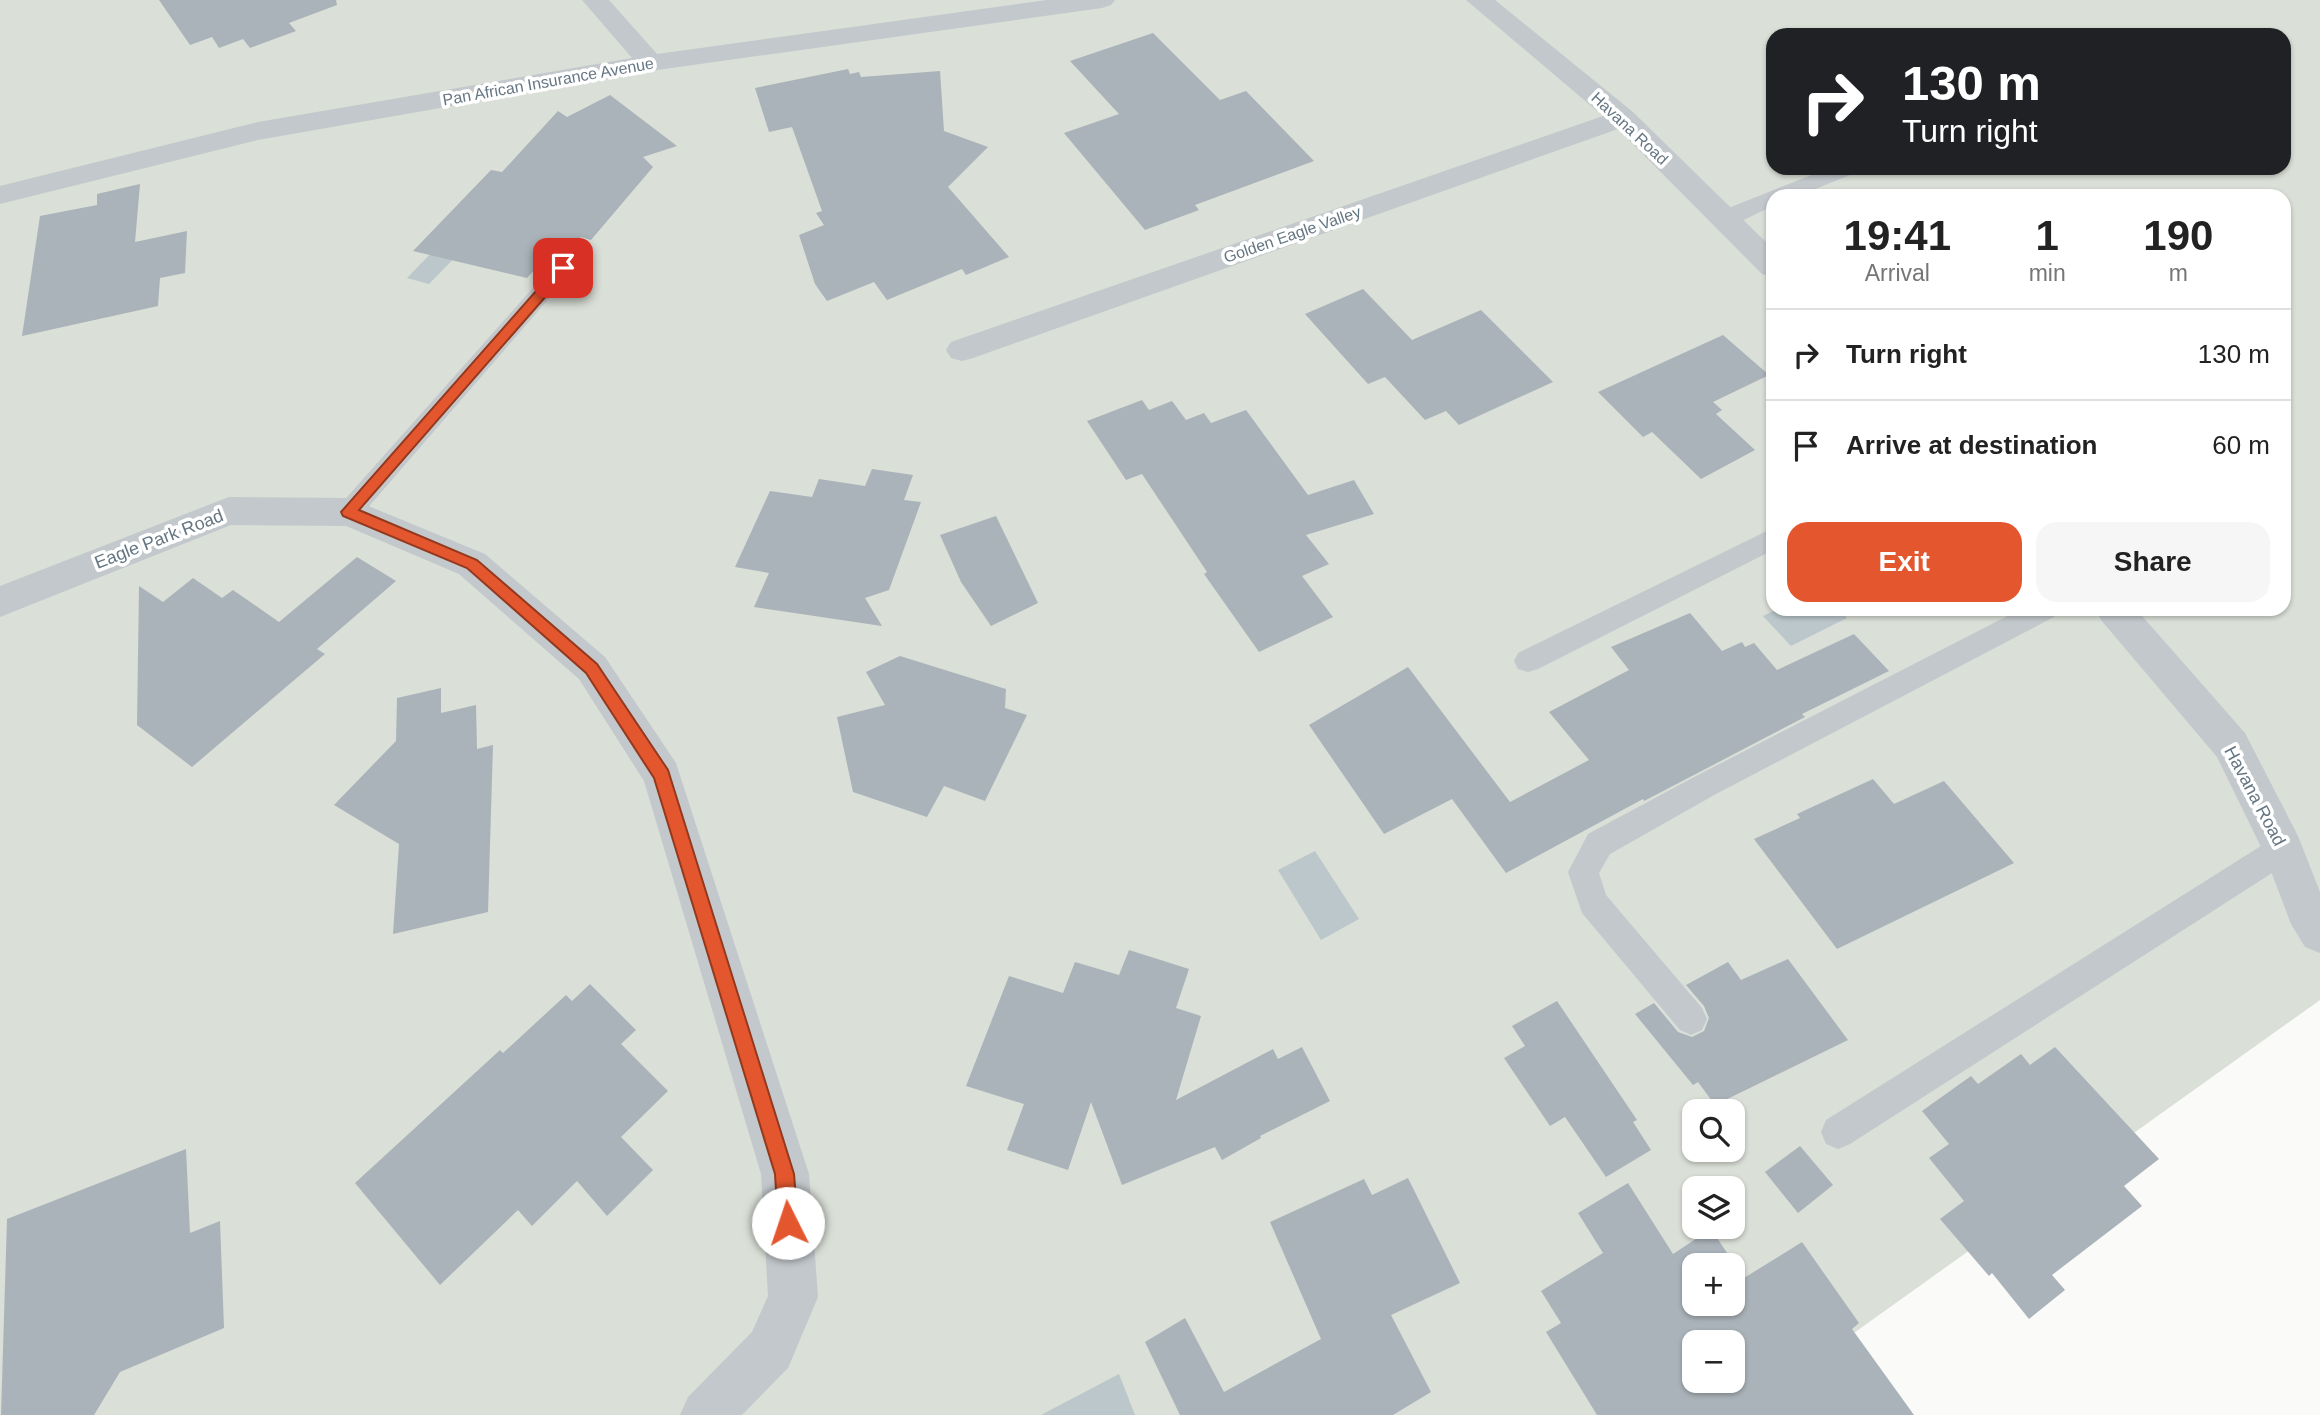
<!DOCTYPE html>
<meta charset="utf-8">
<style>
body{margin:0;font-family:Helvetica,sans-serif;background:#f6f6f6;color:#222;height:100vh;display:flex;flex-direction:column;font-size:26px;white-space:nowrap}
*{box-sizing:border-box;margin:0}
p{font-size:23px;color:#767676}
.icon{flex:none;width:38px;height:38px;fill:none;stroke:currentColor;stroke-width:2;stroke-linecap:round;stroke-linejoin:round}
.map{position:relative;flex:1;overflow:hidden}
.sheet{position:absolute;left:1766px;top:189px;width:525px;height:427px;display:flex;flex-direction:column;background:#fff;border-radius:21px;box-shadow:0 2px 5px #0004}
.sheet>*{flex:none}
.hud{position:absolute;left:1766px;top:28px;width:525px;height:147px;border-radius:21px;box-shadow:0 2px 5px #0004;background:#202124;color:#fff;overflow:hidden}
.controls{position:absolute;left:1682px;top:1099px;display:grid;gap:14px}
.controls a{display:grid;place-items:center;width:63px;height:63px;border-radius:14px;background:#fff;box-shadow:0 2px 5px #0004;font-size:35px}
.pin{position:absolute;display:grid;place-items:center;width:60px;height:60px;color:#fff;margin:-30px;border-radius:14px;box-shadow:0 4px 10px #0006}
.me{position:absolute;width:77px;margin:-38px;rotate:356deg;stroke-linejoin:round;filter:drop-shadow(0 0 5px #0008)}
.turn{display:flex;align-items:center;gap:24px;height:147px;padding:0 21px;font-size:32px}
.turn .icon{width:91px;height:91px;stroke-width:2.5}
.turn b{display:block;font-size:49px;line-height:60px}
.eta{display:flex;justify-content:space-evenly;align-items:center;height:119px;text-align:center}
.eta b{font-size:42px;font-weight:700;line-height:49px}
.cta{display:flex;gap:14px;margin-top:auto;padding:14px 21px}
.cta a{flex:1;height:80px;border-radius:21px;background:#e4572e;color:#fff;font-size:28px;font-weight:700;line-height:80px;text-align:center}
.cta a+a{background:#f6f6f6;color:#222}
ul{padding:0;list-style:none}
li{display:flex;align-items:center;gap:21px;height:91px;padding:0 21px;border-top:2px solid #e0e0e0}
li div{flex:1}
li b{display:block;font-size:26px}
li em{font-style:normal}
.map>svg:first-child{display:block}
</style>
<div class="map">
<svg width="2320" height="1415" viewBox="0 0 2320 1415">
<rect width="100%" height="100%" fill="#fafaf8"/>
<!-- green -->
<path fill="#dadfd7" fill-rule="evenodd" d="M0,0H2320V1000L1739,1415H0ZM1773,35H2284V168H1773ZM1773,196H2284V609H1773ZM1694,1111H1732V1150H1694ZM1694,1188H1732V1227H1694ZM1694,1265H1732V1304H1694ZM1694,1342H1732V1381H1694Z"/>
<!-- water -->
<g fill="#bbc7cb">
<polygon points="443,241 465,247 429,284 407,278"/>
<polygon points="1778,609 1839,609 1847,618 1791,646 1763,616"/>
<polygon points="1315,851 1359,919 1321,940 1278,870"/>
<polygon points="1119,1374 1135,1415 1041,1415"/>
</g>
<!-- building -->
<g fill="#aab3b9" fill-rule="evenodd">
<polygon points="159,0 336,0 337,5 289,23 296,31 250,48 243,39 219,48 212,37 190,45"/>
<polygon points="1153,33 1220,100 1246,91 1314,161 1195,205 1199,210 1145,230 1064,133 1119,114 1070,61"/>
<polygon points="848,69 850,74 859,72 861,77 940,71 944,131 988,147 948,187 1009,257 966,275 962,269 887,300 874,282 827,301 815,284 799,235 824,225 816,213 822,211 792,127 769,132 755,88"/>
<polygon points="610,95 677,146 643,157 653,167 591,240 581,237 565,256 551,252 527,278 413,251 491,170 502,172 558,111 567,117"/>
<polygon points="140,184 135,242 187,231 185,273 160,278 158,306 22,336 40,216 97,205 97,194"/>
<polygon points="1363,289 1412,340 1481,310 1553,382 1459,425 1446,411 1425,420 1385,377 1368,384 1305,314"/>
<polygon points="1723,335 1769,375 1713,402 1722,410 1716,414 1755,450 1701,479 1652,432 1643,437 1598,392"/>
<polygon points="1142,400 1149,410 1172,401 1186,420 1204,413 1211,423 1246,410 1308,495 1354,480 1374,514 1306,535 1329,564 1302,576 1333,617 1259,652 1204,574 1207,572 1142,474 1126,480 1087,421"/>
<polygon points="872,469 913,475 904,500 921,502 889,590 865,598 882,626 754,607 769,573 735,567 770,491 812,497 819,479 865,486"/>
<polygon points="996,516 1038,603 991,626 961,582 940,535"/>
<polygon points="357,557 396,581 317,649 325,654 192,767 137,725 139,586 163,602 193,578 222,598 233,590 279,622"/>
<polygon points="1690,613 1722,651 1742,642 1745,647 1754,643 1777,670 1854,634 1889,671 1802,714 1805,717 1644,801 1643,799 1506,873 1452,799 1384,834 1309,725 1408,667 1510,802 1589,760 1549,712 1629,670 1611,647"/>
<polygon points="900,656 1006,689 1005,708 1027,715 985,801 944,786 927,817 853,792 837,717 885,705 866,672"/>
<polygon points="441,688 441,713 476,705 477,749 493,745 488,912 393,934 399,844 334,805 396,741 397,698"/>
<polygon points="1873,779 1894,804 1944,781 2014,863 1837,949 1754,839 1800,818 1797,814"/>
<polygon points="1129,950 1189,969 1176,1008 1201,1016 1176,1100 1273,1049 1278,1059 1302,1047 1330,1101 1260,1136 1261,1138 1222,1160 1215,1147 1122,1185 1091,1102 1068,1170 1007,1150 1024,1104 966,1086 1009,976 1063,993 1075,962 1119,975"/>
<polygon points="1788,959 1848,1040 1715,1105 1698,1082 1693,1085 1635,1014 1654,1003 1678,1032 1692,1037 1704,1031 1709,1018 1704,1006 1686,985 1728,962 1741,980"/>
<polygon points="590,984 636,1030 621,1044 668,1091 621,1137 653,1170 607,1216 577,1181 532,1226 518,1210 440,1285 355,1183 500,1050 503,1053 566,995 572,1001"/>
<polygon points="1557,1001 1637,1120 1633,1122 1651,1150 1606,1177 1565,1117 1550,1126 1504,1058 1525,1046 1512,1026"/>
<polygon points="2055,1047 2159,1159 2124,1186 2142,1206 2052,1275 2065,1290 2029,1319 1992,1273 1989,1276 1940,1219 1964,1201 1929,1158 1949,1144 1922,1111 1971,1076 1978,1084 2021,1054 2030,1065"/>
<polygon points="1800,1146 1833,1185 1798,1213 1765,1172"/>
<polygon points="186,1149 190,1233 220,1221 224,1328 120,1372 94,1415 1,1415 7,1219"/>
<polygon points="1408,1178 1460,1283 1391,1315 1431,1392 1393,1415 1180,1415 1145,1342 1185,1318 1224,1392 1321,1339 1270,1222 1364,1179 1372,1195"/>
<path d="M1628,1183L1673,1254L1711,1229L1744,1278L1802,1242L1859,1323L1852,1329L1914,1415H1597L1546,1332L1561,1323L1541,1291L1603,1253L1578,1213ZM1694,1265H1732V1304H1694ZM1694,1342H1732V1381H1694Z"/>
</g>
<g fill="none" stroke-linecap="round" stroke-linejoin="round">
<!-- service -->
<g fill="#c3c8cc" fill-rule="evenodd">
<path d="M1829,168H1858L1855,173L1798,196H1773V206C1757,213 1734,228 1716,223L1713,218L1716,213Z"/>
<polygon points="563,260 571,263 574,268 571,273 358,519 349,522 340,519 336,512 340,505 555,263"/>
<polygon points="1773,528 1773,550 1538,669 1528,672 1518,669 1514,661 1518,653"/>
<polygon points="2021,609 2058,609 2054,617 1716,794 1610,854 1599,873 1606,895 1702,1008 1707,1019 1702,1030 1691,1035 1680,1030 1582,913 1568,872 1588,834 1696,776"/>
<polygon points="2283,835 2294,839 2298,849 2294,859 1850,1144 1838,1149 1826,1144 1821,1132 1826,1120 2272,839"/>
</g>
<!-- minor -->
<g fill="#c3c8cc" fill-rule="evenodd">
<polygon points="582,0 609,0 657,54 1047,0 1115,0 1111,5 1102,8 650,71 258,140 0,204 0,186 258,122 632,58"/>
<polygon points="1466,0 1495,0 1633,112 1773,249 1773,277 1762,274 1618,129 973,358 962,361 951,358 946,350 951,342 1603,116"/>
<polygon points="229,497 349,498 485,554 605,657 676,763 809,1174 818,1297 788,1368 742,1415 680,1415 688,1397 752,1332 768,1296 761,1174 644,781 579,679 459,574 346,526 231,525 0,617 0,586"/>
<polygon points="2096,609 2136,609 2245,733 2298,836 2320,892 2320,953 2305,947 2291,924 2264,853 2217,757 2101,620"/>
</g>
</g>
<!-- route -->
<polygon fill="#e4572e" stroke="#94391e" stroke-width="2" points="563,264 568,265 568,271 359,510 477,560 597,664 668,770 794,1174 798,1223 795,1230 788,1233 781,1230 778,1223 775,1174 654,778 586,673 467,568 343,516 341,512 559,265"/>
<g text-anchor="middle" stroke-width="7" stroke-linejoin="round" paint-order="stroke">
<!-- far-street labels -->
<g font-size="16" fill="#657683" stroke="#fff">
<text transform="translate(548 81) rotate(-10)" y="6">Pan African Insurance Avenue</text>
<text transform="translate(1630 128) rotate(43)" y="6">Havana Road</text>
<text transform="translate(1292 234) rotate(-19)" y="6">Golden Eagle Valley</text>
</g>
<!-- street labels -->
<g font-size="18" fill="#657683" stroke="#fff">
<text transform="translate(159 539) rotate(-21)" y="6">Eagle Park Road</text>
<text transform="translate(2255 796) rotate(62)" y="6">Havana Road</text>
</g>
</g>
</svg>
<div class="controls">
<a><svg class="icon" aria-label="search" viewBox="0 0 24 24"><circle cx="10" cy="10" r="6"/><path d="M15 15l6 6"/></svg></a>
<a><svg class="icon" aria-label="layers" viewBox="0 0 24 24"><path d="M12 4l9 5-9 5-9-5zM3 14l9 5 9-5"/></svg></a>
<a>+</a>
<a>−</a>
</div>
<div class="pin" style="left:563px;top:268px;background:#d93025"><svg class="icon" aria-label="arrive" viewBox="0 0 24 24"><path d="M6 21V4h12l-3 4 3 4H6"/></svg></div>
<svg class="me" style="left:788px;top:1223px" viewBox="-20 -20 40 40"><circle r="19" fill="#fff"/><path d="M0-13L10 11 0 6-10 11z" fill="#e4572e"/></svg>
<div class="hud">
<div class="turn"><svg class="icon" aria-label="right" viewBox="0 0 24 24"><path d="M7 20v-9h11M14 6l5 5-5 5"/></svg><div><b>130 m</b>Turn right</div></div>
</div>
<section class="sheet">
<div class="eta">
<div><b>19:41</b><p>Arrival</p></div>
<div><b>1</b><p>min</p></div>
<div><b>190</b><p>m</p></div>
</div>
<ul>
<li><svg class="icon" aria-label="right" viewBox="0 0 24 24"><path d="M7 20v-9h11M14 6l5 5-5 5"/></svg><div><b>Turn right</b></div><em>130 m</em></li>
<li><svg class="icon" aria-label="arrive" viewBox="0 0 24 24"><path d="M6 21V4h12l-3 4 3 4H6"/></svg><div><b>Arrive at destination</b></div><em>60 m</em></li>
</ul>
<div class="cta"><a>Exit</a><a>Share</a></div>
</section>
</div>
